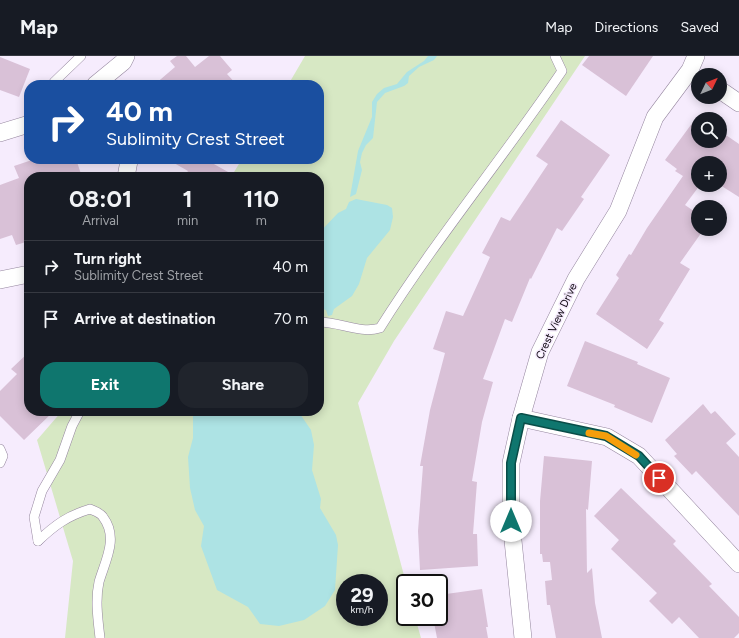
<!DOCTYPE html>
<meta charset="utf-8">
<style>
body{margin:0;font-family:Figtree,sans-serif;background:#20242c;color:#f1f3f6;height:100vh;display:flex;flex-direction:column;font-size:15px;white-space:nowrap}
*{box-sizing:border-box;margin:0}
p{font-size:13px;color:#9ea1a6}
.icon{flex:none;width:22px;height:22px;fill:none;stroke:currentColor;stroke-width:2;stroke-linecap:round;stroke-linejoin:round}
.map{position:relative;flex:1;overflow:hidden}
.drawer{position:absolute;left:24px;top:116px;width:300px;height:244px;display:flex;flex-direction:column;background:#171b24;border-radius:16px;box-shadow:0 2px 10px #0003}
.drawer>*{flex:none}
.guide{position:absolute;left:24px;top:24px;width:300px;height:84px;border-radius:16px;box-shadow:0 2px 10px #0003;background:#1a4fa0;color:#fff;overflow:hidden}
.needle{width:26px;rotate:47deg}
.controls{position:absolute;left:691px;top:12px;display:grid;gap:8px}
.controls a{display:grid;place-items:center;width:36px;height:36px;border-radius:50%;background:#171b24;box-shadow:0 2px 10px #0003;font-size:20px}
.speed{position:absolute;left:336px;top:518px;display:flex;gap:8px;font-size:20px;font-weight:700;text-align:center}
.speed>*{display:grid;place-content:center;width:52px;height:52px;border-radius:50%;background:#171b24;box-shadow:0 2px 10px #0003;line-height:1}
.speed small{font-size:10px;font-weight:400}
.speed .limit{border:2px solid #111;border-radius:6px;background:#fff;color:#111}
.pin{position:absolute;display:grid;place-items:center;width:34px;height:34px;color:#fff;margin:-17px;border:2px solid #fff;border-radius:50%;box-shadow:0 1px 4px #0007}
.me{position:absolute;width:44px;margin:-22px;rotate:0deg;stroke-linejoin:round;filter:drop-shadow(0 0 3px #0008)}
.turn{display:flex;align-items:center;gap:14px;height:84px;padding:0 16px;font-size:18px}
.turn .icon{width:52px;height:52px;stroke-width:2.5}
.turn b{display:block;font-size:28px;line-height:34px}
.eta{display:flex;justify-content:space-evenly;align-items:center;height:68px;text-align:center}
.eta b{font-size:24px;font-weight:700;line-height:28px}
.button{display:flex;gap:8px;margin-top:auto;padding:8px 16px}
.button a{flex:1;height:46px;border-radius:16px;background:#0f766e;color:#fff;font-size:16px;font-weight:700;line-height:46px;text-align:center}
.button a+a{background:#20242c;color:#f1f3f6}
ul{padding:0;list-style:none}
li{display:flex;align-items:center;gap:12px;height:52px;padding:0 16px;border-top:1px solid #363941}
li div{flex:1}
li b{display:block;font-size:15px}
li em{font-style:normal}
header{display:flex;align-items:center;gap:24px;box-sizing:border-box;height:56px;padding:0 20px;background:#171b24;border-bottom:1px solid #363941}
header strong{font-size:19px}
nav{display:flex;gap:22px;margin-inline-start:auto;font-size:14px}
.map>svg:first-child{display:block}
</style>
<header>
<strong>Map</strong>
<nav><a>Map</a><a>Directions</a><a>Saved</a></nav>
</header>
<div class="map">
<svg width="739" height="582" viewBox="0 0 739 582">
<rect width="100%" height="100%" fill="#f6ecfd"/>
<!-- green -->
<path fill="#d7e8c4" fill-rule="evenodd" d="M305,0H585L394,285L358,347L406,527L405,561H415L421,582H65L73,505L37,384L62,355H319V121H231L242,103H319V29H288ZM345,527H379V561H345Z"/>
<!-- water -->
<g fill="#ade3e4">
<polygon points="428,0 437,0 434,4 419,11 409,20 408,27 404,30 385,37 377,46 373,82 366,89 362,97 360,106 362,114 356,138 350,141 358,95 372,61 372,46 377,38 384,32 397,28 407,16 424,5"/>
<polygon points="356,143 387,149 392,152 393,161 390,174 367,202 359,228 352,240 334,253 332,259 328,260 326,254 319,252 319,177 338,157 346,153 349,146"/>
<polygon points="193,355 298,355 311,374 314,389 312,414 321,443 320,452 336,479 338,489 335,534 325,550 304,564 279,570 260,568 248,551 217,534 201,490 204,470 195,454 190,432 188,401 193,382"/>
</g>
<!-- building -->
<g fill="#d9c1d7">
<polygon points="177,0 186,0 195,11 209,0 220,0 232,14 227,18 237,29 154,29 175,11 170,5"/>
<polygon points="589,0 653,0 626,40 582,9"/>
<polygon points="0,1 30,13 19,41 0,34"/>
<polygon points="696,62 698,64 698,85 720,85 720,75 739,88 739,141 720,129 720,107 698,107 698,129 700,129 685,149 698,158 698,173 704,173 680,207 690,213 659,264 664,267 647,293 596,258 619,222 616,219 629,198 631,199 647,172 683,120 675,115 677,113 665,104"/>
<polygon points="561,64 610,99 581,141 584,143 562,175 557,172 531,223 530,222 512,266 505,263 483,323 493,326 482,366 472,425 477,426 473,478 477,478 478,510 420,514 418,475 423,410 420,410 430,354 445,297 433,293 446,255 463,260 490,201 482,197 501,161 510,165 548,108 536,100"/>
<polygon points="35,103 76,103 82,121 29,121 29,185 16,189 12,179 0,183 0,129 19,122 14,110"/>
<polygon points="167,103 205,103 237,121 184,121 188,115"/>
<polygon points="585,285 638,306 637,308 670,322 652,367 614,351 615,349 567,330"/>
<polygon points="29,296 29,355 54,355 24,384 0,360 0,335 17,318 11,313"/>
<polygon points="703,348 711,358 715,355 736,378 726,387 739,401 739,460 696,415 692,419 674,400 677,398 665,384"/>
<polygon points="544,400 592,405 588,454 586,453 587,517 592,512 595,547 602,582 556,582 550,549 547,549 545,525 552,524 550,506 543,506 542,498 540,498 540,445"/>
<polygon points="621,432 676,485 673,488 712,528 709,530 739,561 739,577 734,582 699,582 679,561 672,568 649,545 657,537 611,493 619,484 594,460"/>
<polygon points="482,533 488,571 486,571 488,582 437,582 433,561 439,561 439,539"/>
</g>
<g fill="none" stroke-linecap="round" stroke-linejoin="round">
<defs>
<g id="lane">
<polyline points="54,26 81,0"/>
<path d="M319,266C340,266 360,278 380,272C436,183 503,102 562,15L555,0"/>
<polyline points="0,393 3,400 0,407"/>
<path d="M38,485C55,469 67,460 90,453C94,455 101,457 103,461C119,482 105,505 99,526C95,544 98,564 100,582"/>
<polyline points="38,485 34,461 42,435 60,404 72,370 80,355"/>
</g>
<g id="street">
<polyline points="95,29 123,6 126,0"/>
<polyline points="720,34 739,47"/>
<polyline points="0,77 29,68"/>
<polyline points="126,121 129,105"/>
<polyline points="0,224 29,218"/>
<polyline points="521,362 607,381 639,400 739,508"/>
<polyline points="523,582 511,465 511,407 521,362 540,296 576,223 618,155 655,61 690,14 696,0"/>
</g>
</defs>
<!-- lane casing -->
<use href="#lane" stroke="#95869f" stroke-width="10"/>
<!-- street casing -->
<use href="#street" stroke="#95869f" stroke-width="18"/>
<!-- lane -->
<use href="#lane" stroke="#fff" stroke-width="9"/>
<!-- street -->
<use href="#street" stroke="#fff" stroke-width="17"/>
</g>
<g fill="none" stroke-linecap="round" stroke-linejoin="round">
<defs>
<polyline id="route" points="511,465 511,407 521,362 606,380 639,400 659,422"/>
</defs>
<!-- route casing -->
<use href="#route" stroke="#0a4d48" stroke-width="10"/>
<!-- route -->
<use href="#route" stroke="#0f766e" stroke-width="7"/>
<!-- slow -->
<polyline stroke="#f59e0b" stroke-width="7" points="589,377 606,380 636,399"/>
</g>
<g text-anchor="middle" stroke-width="3" stroke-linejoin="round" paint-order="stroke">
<!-- street labels -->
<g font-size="11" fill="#110b14" stroke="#f6ecfd">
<text transform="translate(556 265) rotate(-65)" y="4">Crest View Drive</text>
</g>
</g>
</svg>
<div class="controls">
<a><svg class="needle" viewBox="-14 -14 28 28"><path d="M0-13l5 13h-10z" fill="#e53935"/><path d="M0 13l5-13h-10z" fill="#9ea1a6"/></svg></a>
<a><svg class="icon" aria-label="search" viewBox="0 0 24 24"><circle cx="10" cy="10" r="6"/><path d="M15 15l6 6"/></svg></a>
<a>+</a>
<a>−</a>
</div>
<div class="speed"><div>29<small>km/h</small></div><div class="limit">30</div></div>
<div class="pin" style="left:659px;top:422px;background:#d93025"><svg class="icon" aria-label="arrive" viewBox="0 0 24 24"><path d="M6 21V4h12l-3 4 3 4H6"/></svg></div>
<svg class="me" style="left:511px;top:465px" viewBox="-20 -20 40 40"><circle r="19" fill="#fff"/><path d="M0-13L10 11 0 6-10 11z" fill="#0f766e"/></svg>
<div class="guide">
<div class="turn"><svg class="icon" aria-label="right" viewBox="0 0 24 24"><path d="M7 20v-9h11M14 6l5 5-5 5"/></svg><div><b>40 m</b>Sublimity Crest Street</div></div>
</div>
<section class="drawer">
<div class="eta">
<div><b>08:01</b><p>Arrival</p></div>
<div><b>1</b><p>min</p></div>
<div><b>110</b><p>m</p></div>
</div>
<ul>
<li><svg class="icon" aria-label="right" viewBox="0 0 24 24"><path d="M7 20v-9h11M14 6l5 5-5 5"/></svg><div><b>Turn right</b><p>Sublimity Crest Street</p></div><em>40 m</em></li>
<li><svg class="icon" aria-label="arrive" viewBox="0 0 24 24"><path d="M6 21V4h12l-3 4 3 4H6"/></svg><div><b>Arrive at destination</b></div><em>70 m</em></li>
</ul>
<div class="button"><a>Exit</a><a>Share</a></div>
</section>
</div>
